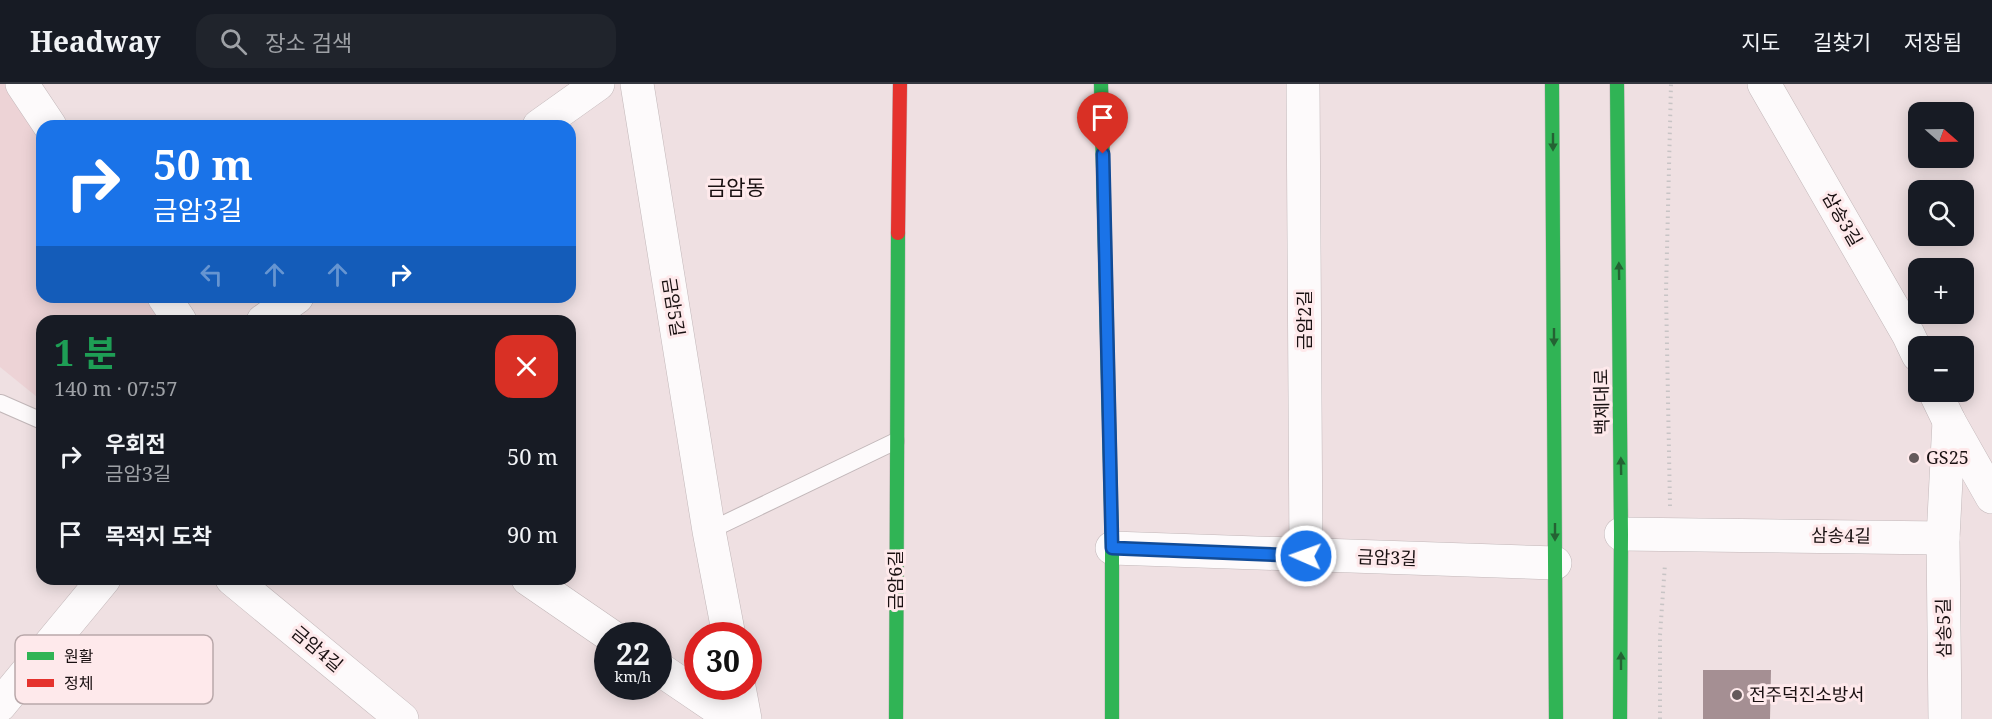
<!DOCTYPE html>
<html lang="ko">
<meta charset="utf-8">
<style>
body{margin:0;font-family:"Noto Serif","Noto Sans KR",serif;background:#20242c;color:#f1f3f6;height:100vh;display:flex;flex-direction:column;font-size:22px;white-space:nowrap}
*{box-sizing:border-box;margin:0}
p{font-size:20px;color:#9ea1a6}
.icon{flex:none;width:33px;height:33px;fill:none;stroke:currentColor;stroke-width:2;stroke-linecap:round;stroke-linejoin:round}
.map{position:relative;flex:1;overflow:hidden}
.side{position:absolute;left:36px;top:231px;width:540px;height:270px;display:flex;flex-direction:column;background:#171b24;border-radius:18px;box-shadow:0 3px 15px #0003}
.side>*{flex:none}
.hud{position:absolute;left:36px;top:36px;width:540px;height:183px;border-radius:18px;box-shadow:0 3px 15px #0003;background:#1a73e8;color:#fff;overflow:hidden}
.needle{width:39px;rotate:110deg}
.controls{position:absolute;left:1908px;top:18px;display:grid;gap:12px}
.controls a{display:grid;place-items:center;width:66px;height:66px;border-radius:12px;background:#171b24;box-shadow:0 3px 15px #0003;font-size:30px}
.speed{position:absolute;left:594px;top:538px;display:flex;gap:12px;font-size:30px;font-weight:700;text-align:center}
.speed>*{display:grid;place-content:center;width:78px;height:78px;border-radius:50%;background:#171b24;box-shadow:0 3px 15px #0003;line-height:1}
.speed small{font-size:15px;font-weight:400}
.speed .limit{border:9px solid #d22;background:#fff;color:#111}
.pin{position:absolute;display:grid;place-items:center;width:51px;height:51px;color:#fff;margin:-62px -26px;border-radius:50% 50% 50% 0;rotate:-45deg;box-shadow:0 0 6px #0007}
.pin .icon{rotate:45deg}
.me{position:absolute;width:66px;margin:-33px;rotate:272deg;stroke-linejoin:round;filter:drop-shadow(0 0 4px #0008)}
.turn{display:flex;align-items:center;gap:21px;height:126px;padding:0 18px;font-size:27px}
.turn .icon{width:78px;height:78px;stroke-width:2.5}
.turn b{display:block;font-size:42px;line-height:51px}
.lanes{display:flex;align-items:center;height:57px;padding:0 18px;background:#0003;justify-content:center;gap:30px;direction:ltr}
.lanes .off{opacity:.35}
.round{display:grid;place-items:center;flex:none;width:63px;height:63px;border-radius:18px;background:#20242c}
.head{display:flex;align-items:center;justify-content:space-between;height:102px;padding:0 18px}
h1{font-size:36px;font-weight:700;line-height:45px;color:#1e9e55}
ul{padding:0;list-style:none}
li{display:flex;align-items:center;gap:18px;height:78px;padding:0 18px}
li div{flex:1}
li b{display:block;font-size:22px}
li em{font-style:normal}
header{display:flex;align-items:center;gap:36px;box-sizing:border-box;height:84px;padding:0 30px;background:#171b24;border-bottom:2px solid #363941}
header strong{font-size:28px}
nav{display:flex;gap:33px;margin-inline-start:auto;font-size:21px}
.search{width:420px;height:54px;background:#20242c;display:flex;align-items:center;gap:15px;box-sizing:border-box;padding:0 21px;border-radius:18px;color:#9ea1a6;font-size:22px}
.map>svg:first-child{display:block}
</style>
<header>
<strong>Headway</strong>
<div class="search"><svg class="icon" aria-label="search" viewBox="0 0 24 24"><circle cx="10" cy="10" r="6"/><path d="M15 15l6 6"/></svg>장소 검색</div>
<nav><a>지도</a><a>길찾기</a><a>저장됨</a></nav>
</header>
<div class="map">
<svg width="1992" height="635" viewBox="0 0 1992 635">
<rect width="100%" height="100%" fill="#efe0e2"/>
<!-- built -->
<polygon fill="#edd3d6" points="0,0 14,0 42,42 42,213 146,213 161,237 42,237 42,317 0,283"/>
<!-- building -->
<polygon fill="#a58f93" points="1703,586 1771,586 1770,635 1703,635"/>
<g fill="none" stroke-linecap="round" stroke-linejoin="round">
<defs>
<g id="lane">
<polyline points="1,319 42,337"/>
<polyline points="709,447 896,357"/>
</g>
<g id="street">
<polyline points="22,0 50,42"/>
<polyline points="637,0 709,447 729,552"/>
<polyline points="1303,0 1306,472"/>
<polyline points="1764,0 1908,250 1918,271"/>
<polyline points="539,42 598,0"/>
<polyline points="164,213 180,237"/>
<polyline points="263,237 297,213"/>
<polyline points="1935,308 1949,337 1992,413"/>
<polyline points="1621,450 1943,454"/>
<polyline points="1112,464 1555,479"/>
<polyline points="232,495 402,635"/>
<polyline points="528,495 611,552"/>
<polyline points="658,584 733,635"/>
<polyline points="739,603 745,635"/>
<polyline points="0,621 104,495"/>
<polyline points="1945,635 1943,454 1949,337"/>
</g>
<g id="fast">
<polyline points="1101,0 1112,464 1112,635"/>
<polyline points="1552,0 1556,635"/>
<polyline points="1617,0 1621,450 1620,635"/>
<polyline points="896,635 898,149"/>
</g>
<polyline id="jam" points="898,149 900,0"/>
</defs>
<!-- lane casing -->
<use href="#lane" stroke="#c2b7b9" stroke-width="18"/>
<!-- street casing -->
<use href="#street" stroke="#c2b7b9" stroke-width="34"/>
<!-- fast casing -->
<use href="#fast" stroke="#c2b7b9" stroke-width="15"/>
<!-- jam casing -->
<use href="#jam" stroke="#c2b7b9" stroke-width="15"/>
<!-- path -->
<g stroke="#c8c4c5" stroke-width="4" stroke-dasharray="1.5 4.5" stroke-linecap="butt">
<polyline points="1670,422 1666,208 1671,0"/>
<polyline points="1660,635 1660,551 1665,480"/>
</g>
<!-- lane -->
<use href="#lane" stroke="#fdfafb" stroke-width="16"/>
<!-- street -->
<use href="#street" stroke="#fdfafb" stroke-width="33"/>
<!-- fast -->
<use href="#fast" stroke="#30b455" stroke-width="14"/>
<!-- jam -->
<use href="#jam" stroke="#e5322d" stroke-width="14"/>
</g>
<!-- one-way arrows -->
<defs><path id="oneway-solid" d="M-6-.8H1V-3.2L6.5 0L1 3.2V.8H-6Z" transform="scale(1.5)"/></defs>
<g fill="#246233">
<use href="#oneway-solid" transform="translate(1553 58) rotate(90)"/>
<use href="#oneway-solid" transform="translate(1619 187) rotate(-91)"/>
<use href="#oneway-solid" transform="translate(1554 253) rotate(90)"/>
<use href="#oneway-solid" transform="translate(1621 382) rotate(-91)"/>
<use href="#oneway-solid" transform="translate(1555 448) rotate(90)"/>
<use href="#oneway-solid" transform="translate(1621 577) rotate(-90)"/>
</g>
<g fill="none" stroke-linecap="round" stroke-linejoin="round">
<defs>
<polyline id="route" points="1103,70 1112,464 1306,472"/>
</defs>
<!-- route casing -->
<use href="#route" stroke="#114b97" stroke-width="15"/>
<!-- route -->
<use href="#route" stroke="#1a73e8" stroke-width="10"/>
</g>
<!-- markers -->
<g fill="#64595a" stroke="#fee9eb" stroke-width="2">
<circle cx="1914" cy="374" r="6"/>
<circle cx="1737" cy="611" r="6"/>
</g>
<g text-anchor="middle" stroke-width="6" stroke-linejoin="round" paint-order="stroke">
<!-- street labels -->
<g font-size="18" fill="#191011" stroke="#fee9eb">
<text transform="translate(1842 135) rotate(60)" y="6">삼송3길</text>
<text transform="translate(673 223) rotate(81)" y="6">금암5길</text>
<text transform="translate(1305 236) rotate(-90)" y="6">금암2길</text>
<text transform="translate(1602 318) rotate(-91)" y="6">백제대로</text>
<text transform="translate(1841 452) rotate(1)" y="6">삼송4길</text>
<text transform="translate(1387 474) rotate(2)" y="6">금암3길</text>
<text transform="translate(896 496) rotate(-90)" y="6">금암6길</text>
<text transform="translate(1944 544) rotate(-91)" y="6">삼송5길</text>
<text transform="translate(317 565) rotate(40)" y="6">금암4길</text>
</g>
<!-- poi labels -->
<g font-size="18" fill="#191011" stroke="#fee9eb" text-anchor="start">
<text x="1926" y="380">GS25</text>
<text x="1749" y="617">전주덕진소방서</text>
</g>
<!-- quarter labels -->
<g font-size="21" fill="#191011" stroke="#fee9eb">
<text x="736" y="111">금암동</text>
</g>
</g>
<!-- legend -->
<rect x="15" y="551" width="198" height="69" rx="9" fill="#fee9eb" stroke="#b9a8aa" stroke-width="1.5"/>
<rect x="27" y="568" width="27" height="8" fill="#30b455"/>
<rect x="27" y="595" width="27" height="8" fill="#e5322d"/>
<g font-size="16" fill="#191011">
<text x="64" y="578">원활</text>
<text x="64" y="605">정체</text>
</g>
</svg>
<div class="controls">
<a><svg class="needle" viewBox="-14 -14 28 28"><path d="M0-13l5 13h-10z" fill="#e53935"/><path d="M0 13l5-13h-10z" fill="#9ea1a6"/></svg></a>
<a><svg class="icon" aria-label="search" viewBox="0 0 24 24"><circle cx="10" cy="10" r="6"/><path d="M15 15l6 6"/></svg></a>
<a>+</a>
<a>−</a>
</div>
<div class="speed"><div>22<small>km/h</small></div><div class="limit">30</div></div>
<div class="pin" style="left:1103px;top:70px;background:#d93025"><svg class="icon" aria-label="arrive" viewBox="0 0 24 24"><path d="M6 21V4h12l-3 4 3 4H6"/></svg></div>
<svg class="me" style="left:1306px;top:472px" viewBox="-20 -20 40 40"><circle r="17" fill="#1a73e8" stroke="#fff" stroke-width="3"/><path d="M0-11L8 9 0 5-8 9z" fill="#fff"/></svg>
<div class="hud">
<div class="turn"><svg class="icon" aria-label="right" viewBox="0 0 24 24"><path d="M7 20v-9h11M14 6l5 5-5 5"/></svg><div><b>50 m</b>금암3길</div></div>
<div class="lanes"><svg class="icon off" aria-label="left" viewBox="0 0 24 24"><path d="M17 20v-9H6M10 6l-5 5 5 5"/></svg><svg class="icon off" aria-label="ahead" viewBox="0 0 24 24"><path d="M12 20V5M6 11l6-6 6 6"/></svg><svg class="icon off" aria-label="ahead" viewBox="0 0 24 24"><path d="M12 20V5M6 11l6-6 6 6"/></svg><svg class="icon" aria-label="right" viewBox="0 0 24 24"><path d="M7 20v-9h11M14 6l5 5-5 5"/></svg></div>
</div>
<section class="side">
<div class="head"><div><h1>1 분</h1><p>140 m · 07:57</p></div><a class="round" style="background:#d93025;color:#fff"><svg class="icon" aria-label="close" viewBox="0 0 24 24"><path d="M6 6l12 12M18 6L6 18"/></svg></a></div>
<ul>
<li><svg class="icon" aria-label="right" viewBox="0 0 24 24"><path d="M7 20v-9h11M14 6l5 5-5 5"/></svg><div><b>우회전</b><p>금암3길</p></div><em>50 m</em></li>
<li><svg class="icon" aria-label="arrive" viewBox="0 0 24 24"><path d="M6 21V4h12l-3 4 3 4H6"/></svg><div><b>목적지 도착</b></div><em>90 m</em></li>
</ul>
</section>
</div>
